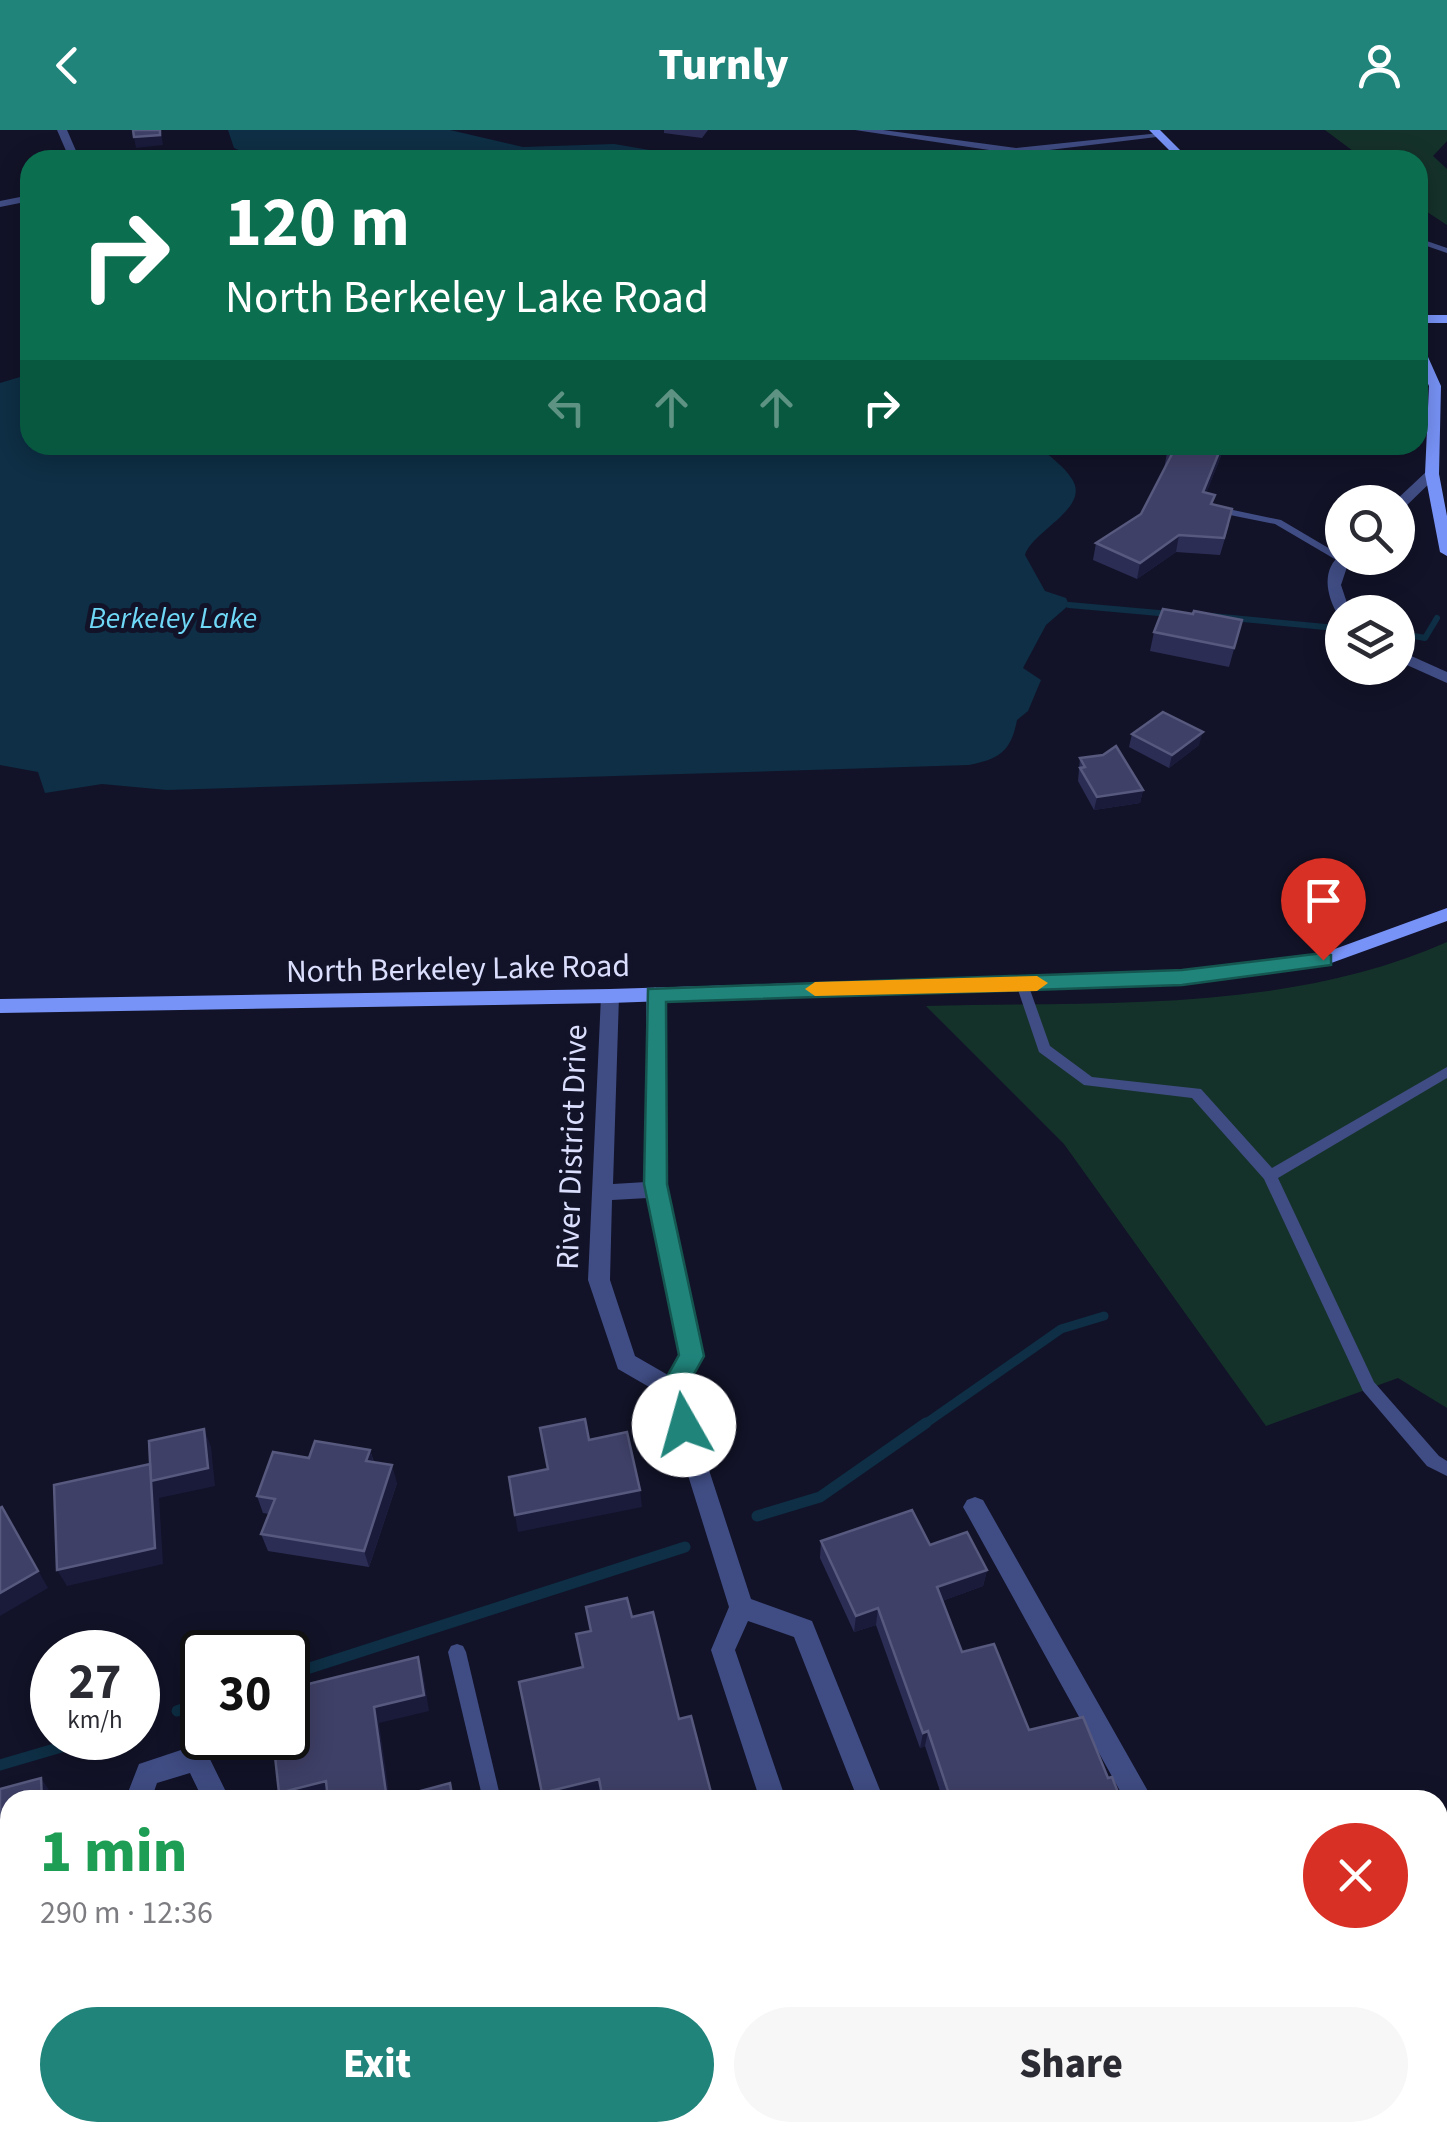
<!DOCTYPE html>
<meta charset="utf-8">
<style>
body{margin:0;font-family:"Source Sans 3",sans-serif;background:#f7f7f7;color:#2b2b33;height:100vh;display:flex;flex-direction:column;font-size:38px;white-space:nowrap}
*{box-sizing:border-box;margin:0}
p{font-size:32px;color:#7c7c81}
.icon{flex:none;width:55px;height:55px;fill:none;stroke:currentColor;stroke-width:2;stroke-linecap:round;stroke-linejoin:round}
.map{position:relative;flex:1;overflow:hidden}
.panel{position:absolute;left:0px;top:1660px;width:1448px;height:352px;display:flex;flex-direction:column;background:#fff;border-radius:30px 30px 0 0;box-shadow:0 5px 25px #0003}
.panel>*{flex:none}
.guide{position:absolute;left:20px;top:20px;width:1408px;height:305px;border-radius:30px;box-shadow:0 5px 25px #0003;background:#0b6e4f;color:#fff;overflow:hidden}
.tools{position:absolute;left:1325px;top:355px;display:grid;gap:20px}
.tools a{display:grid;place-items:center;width:90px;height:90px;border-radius:50%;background:#fff;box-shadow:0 5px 25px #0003;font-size:50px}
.speed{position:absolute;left:30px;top:1500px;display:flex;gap:20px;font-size:50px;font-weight:700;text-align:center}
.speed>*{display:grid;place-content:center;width:130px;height:130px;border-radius:50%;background:#fff;box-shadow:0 5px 25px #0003;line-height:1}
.speed small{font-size:25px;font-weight:400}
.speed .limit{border:5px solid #111;border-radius:15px;background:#fff;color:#111}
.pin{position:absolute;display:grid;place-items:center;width:85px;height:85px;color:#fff;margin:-102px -42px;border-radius:50% 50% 50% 0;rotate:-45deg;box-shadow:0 0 10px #0007}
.pin .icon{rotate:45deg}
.me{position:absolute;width:110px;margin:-55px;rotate:353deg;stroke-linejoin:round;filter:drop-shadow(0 0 8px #0008)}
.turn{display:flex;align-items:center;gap:35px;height:210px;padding:0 40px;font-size:45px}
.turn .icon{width:130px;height:130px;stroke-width:2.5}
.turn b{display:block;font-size:70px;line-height:85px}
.lanes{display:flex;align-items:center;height:95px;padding:0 40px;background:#0003;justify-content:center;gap:50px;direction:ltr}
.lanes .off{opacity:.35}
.round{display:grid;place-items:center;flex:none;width:105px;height:105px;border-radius:52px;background:#f7f7f7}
.head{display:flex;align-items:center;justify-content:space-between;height:170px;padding:0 40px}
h1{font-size:60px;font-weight:800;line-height:75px;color:#1e9e55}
.primary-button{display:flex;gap:20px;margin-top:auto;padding:20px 40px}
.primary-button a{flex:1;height:115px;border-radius:60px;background:#20847b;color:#fff;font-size:40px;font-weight:800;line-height:115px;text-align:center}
.primary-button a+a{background:#f7f7f7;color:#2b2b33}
header{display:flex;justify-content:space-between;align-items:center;height:130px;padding:0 40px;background:#20847b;color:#fff;font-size:45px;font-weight:800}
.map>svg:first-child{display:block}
</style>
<header><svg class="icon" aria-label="back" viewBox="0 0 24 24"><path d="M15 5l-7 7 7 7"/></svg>Turnly<svg class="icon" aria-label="person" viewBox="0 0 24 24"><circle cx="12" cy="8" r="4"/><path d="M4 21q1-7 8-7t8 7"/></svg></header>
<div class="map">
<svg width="1447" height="2011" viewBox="0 0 1447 2011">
<rect width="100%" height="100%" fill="#121328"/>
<!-- green -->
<g fill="#15322a">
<polygon points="1325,0 1447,0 1447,11 1433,26 1447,39 1447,95 1418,76 1418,30 1365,30"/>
<path d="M1447,812V1278L1398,1248L1266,1296L1064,1014L926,876C1100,871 1284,884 1447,812Z"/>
</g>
<!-- water -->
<g fill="#0e2f45">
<polygon points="228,0 450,0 523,17 614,14 709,30 260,30 234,18"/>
<path d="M30,244V315H1037C1048,325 1064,336 1072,349C1091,378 1032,401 1025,425L1045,461L1066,468L1069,475L1046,495L1023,538L1041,550L1028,581L1017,590C1011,621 1000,629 969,635L167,660L102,654L45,663L38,642L0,635V253Z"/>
</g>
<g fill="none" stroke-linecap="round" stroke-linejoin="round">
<!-- stream-far2 -->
<g stroke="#0e2f45" stroke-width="6">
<polyline points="1069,475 1170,484"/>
<polyline points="1211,486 1336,498"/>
<polyline points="1398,503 1425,508 1437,488"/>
</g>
<!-- stream-far1 -->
<polyline stroke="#0e2f45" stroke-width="9" points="922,1296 1061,1199 1104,1186"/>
<!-- stream -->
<g stroke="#0e2f45" stroke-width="11">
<polyline points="757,1386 820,1367 926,1293"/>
<polyline points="288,1545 685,1417"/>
<polyline points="177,1581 202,1572"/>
<polyline points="0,1635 92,1608"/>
</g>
<!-- lane -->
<g fill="#404d84" fill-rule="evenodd">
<polygon points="1418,108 1447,118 1447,123 1418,113"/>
<polygon points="1233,380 1281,390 1347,429 1338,431 1275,394 1230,385 1230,381"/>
<polygon points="1022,850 1028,854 1050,916 1092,947 1201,959 1272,1038 1447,937 1447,948 1278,1048 1374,1252 1439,1326 1447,1331 1447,1346 1427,1336 1363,1261 1264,1049 1192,968 1084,955 1039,922 1016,854"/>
<polygon points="457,1514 463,1516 466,1522 501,1670 483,1670 448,1522 451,1516"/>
<polygon points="562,2002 582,2002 584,2011 564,2011"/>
</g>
<!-- street -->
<g fill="#404d84" fill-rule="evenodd">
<polygon points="57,0 67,0 80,30 70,30"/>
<polygon points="855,0 883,0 1016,18 1160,3 1165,6 1016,24"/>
<polygon points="30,65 30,71 0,77 0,71"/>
<polygon points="1427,341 1439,344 1403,379 1398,380 1398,372 1394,372"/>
<path d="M1342,424V428H1350L1341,455L1350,482H1342V486L1338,485C1326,465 1321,438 1342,424Z"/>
<polygon points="1398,520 1447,542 1447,553 1398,531"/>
<path d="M655,857L664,864L666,1054L702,1226L683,1260L751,1469L812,1491L884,1670H858L794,1507L748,1491L735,1520L786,1670H760L711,1520L729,1477L663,1265L618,1239L588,1150L601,866L610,859L619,866L613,1054L646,1052V864ZM648,1068L680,1225L668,1245L635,1226L610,1150L612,1070Z"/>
<polygon points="975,1367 983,1370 1153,1670 1125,1670 967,1384 963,1377 967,1370"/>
<polygon points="196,1615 205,1619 230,1670 203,1670 190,1643 157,1653 151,1670 125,1670 139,1634"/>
<polygon points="142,2002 172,2002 173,2011 143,2011"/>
<polygon points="246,2002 276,2002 277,2011 247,2011"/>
<polygon points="870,2002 900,2002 902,2007 904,2002 952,2002 948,2011 873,2011"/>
</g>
<!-- secondary -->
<g fill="#7893f7" fill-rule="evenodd">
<polygon points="1149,0 1160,0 1190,30 1179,30"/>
<rect x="1418" y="185" width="29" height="8"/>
<polygon points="1418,214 1424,218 1441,256 1439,344 1447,386 1447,426 1440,422 1425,344 1429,256 1418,231"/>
<polygon points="1447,778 1447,791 1323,836 1182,853 610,873 0,883 0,869 610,859 1182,841 1321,824"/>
</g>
</g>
<!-- wall -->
<g fill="#2c2d55">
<polygon points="664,0 708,0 702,8 664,3"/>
<polygon points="1173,315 1249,315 1244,321 1225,316 1206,363 1229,395 1220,425 1176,422 1137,449 1093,430 1096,413 1141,384 1164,339 1167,323"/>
<polygon points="1193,484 1242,490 1229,537 1150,521 1154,502"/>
<polygon points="1132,604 1199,615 1169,638 1129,617"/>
<polygon points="1080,628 1143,660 1140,673 1094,680 1078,651"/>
<polygon points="370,1320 374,1332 397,1353 369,1437 268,1421 261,1404 269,1384 263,1383 257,1366 309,1328"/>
<polygon points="821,1411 930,1415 987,1440 983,1456 942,1471 962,1522 1029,1600 1108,1648 1121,1670 943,1670 925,1616 920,1618 876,1495 854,1502 820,1428"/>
<polygon points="1447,1759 1447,1810 1438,1794 1438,1766 1442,1760"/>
<polygon points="636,2002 749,2002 709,2011 637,2011"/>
<polygon points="1254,2002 1324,2002 1328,2011 1259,2011"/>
<polygon points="1416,2002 1438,2002 1447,2011 1421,2011"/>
</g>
<!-- shaded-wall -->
<g fill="#1a1b3b">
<polygon points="161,0 163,15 136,18 134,7"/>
<polygon points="1222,315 1225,315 1200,379 1203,362"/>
<polygon points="1179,405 1176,422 1137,449 1140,433"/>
<polygon points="1203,602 1199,615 1169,638 1172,625"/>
<polygon points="1143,660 1140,673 1094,680 1097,667"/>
<polygon points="204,1299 211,1317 215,1356 159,1368 159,1367 163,1434 67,1456 57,1440"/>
<polygon points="370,1320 375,1337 366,1331"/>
<polygon points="392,1335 397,1353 369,1437 364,1421"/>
<polygon points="640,1360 642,1377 518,1402 515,1385"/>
<polygon points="12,1394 48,1458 0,1486 0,1463"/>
<polygon points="987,1440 983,1456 934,1474 937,1457"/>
<polygon points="878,1478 876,1495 854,1502 856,1486"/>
<polygon points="418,1527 423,1543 429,1581 379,1593 390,1670 387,1670 374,1577"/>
<polygon points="928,1601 925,1616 920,1618 923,1603"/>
<polygon points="41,1648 51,1663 52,1670 42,1670"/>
<polygon points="599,1649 601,1664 576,1670 543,1670 542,1663"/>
<polygon points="326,1651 332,1666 316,1670 283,1670 279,1663"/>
<polygon points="75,2002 88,2002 97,2011 84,2011"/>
</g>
<!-- building -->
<g fill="#3f4067" stroke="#57597e" stroke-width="2.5">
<polygon points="133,0 160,0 160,5 134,7"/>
<polygon points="955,23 981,28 979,30 948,30"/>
<polygon points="1173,315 1222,315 1203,362 1215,365 1211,374 1232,379 1224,408 1179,405 1140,433 1096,413 1141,384 1172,324 1167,323"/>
<polygon points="1163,479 1193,484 1194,481 1242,490 1234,518 1154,502"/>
<polygon points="1163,582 1203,602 1172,625 1132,604"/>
<polygon points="1116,616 1143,660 1097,667 1080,638 1085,637 1080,628 1103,625"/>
<polygon points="585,1289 589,1310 627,1302 640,1360 515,1385 509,1347 548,1339 540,1298"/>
<polygon points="204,1299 208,1338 151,1351 149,1311"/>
<polygon points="315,1311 370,1320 366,1331 392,1335 364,1421 261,1404 275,1369 257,1366 273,1322 309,1328"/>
<polygon points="150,1334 155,1418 57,1440 54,1355"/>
<polygon points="2,1377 38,1441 0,1463 0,1378"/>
<polygon points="912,1380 930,1415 967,1402 987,1440 937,1457 962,1522 994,1514 1029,1600 1083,1587 1108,1648 1112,1647 1121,1670 951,1670 928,1601 923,1603 878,1478 856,1486 821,1411"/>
<polygon points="627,1468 632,1487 653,1482 679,1589 691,1586 713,1670 603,1670 599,1649 542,1663 519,1552 583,1537 576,1504 591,1501 586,1477"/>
<polygon points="418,1527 424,1565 374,1577 387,1670 450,1653 453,1670 328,1670 326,1651 279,1663 273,1608 288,1608 288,1559"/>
<polygon points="41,1648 42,1670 10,1670 10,2002 86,2002 86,2011 0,2011 0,1659"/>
<polygon points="1447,1850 1447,2011 1443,2011 1438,2001 1438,1853"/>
<polygon points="330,2002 450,2002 451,2011 330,2011"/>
<polygon points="636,2002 700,2002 659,2011 637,2011"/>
<polygon points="1149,2002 1167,2002 1170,2011 1122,2011"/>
<polygon points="1269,2002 1324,2002 1328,2011 1274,2011"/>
<polygon points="519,2005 520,2011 500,2011"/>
</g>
<!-- route -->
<polygon fill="#20847b" stroke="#155650" stroke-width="2.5" points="1323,823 1331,825 1331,835 1182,855 666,872 667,1054 704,1226 685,1260 697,1295 693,1303 675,1303 660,1259 679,1225 644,1054 648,859 1182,840"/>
<!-- slow -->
<polygon fill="#f59e0b" points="1037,846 1048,853 1037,861 815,866 805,859 815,852"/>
<g text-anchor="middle" stroke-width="10" stroke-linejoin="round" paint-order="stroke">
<!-- far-water labels -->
<g font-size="30" font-style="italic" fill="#70d8f7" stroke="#121328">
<text x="173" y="498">Berkeley Lake</text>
</g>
<!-- street labels -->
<g font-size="32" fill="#dbdffd" stroke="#121328">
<text transform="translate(458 838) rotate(-1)" y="11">North Berkeley Lake Road</text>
<text transform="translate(571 1017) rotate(-88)" y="11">River District Drive</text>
</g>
</g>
</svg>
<div class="tools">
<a><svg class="icon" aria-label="search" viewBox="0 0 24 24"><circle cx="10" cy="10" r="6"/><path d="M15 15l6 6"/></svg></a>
<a><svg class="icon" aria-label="layers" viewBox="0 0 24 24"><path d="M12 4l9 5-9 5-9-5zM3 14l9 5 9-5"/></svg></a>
</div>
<div class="speed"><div>27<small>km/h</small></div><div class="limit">30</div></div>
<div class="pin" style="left:1323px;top:830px;background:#d93025"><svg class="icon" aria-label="arrive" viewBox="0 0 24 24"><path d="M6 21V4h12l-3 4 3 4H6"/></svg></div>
<svg class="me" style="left:684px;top:1295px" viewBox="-20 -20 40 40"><circle r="19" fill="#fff"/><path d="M0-13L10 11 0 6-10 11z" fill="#20847b"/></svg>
<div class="guide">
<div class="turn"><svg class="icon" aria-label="right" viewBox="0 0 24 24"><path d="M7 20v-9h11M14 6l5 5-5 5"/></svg><div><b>120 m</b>North Berkeley Lake Road</div></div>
<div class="lanes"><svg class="icon off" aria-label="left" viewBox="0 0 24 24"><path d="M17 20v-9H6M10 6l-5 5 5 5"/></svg><svg class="icon off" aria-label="ahead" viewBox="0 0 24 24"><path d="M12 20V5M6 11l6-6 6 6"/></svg><svg class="icon off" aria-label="ahead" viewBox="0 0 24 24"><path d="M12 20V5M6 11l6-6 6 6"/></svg><svg class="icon" aria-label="right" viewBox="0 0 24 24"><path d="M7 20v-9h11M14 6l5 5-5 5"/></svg></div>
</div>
<section class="panel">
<div class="head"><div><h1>1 min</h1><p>290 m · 12:36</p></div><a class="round" style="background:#d93025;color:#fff"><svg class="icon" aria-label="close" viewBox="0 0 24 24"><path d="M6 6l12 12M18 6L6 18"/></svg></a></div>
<div class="primary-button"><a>Exit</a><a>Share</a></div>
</section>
</div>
